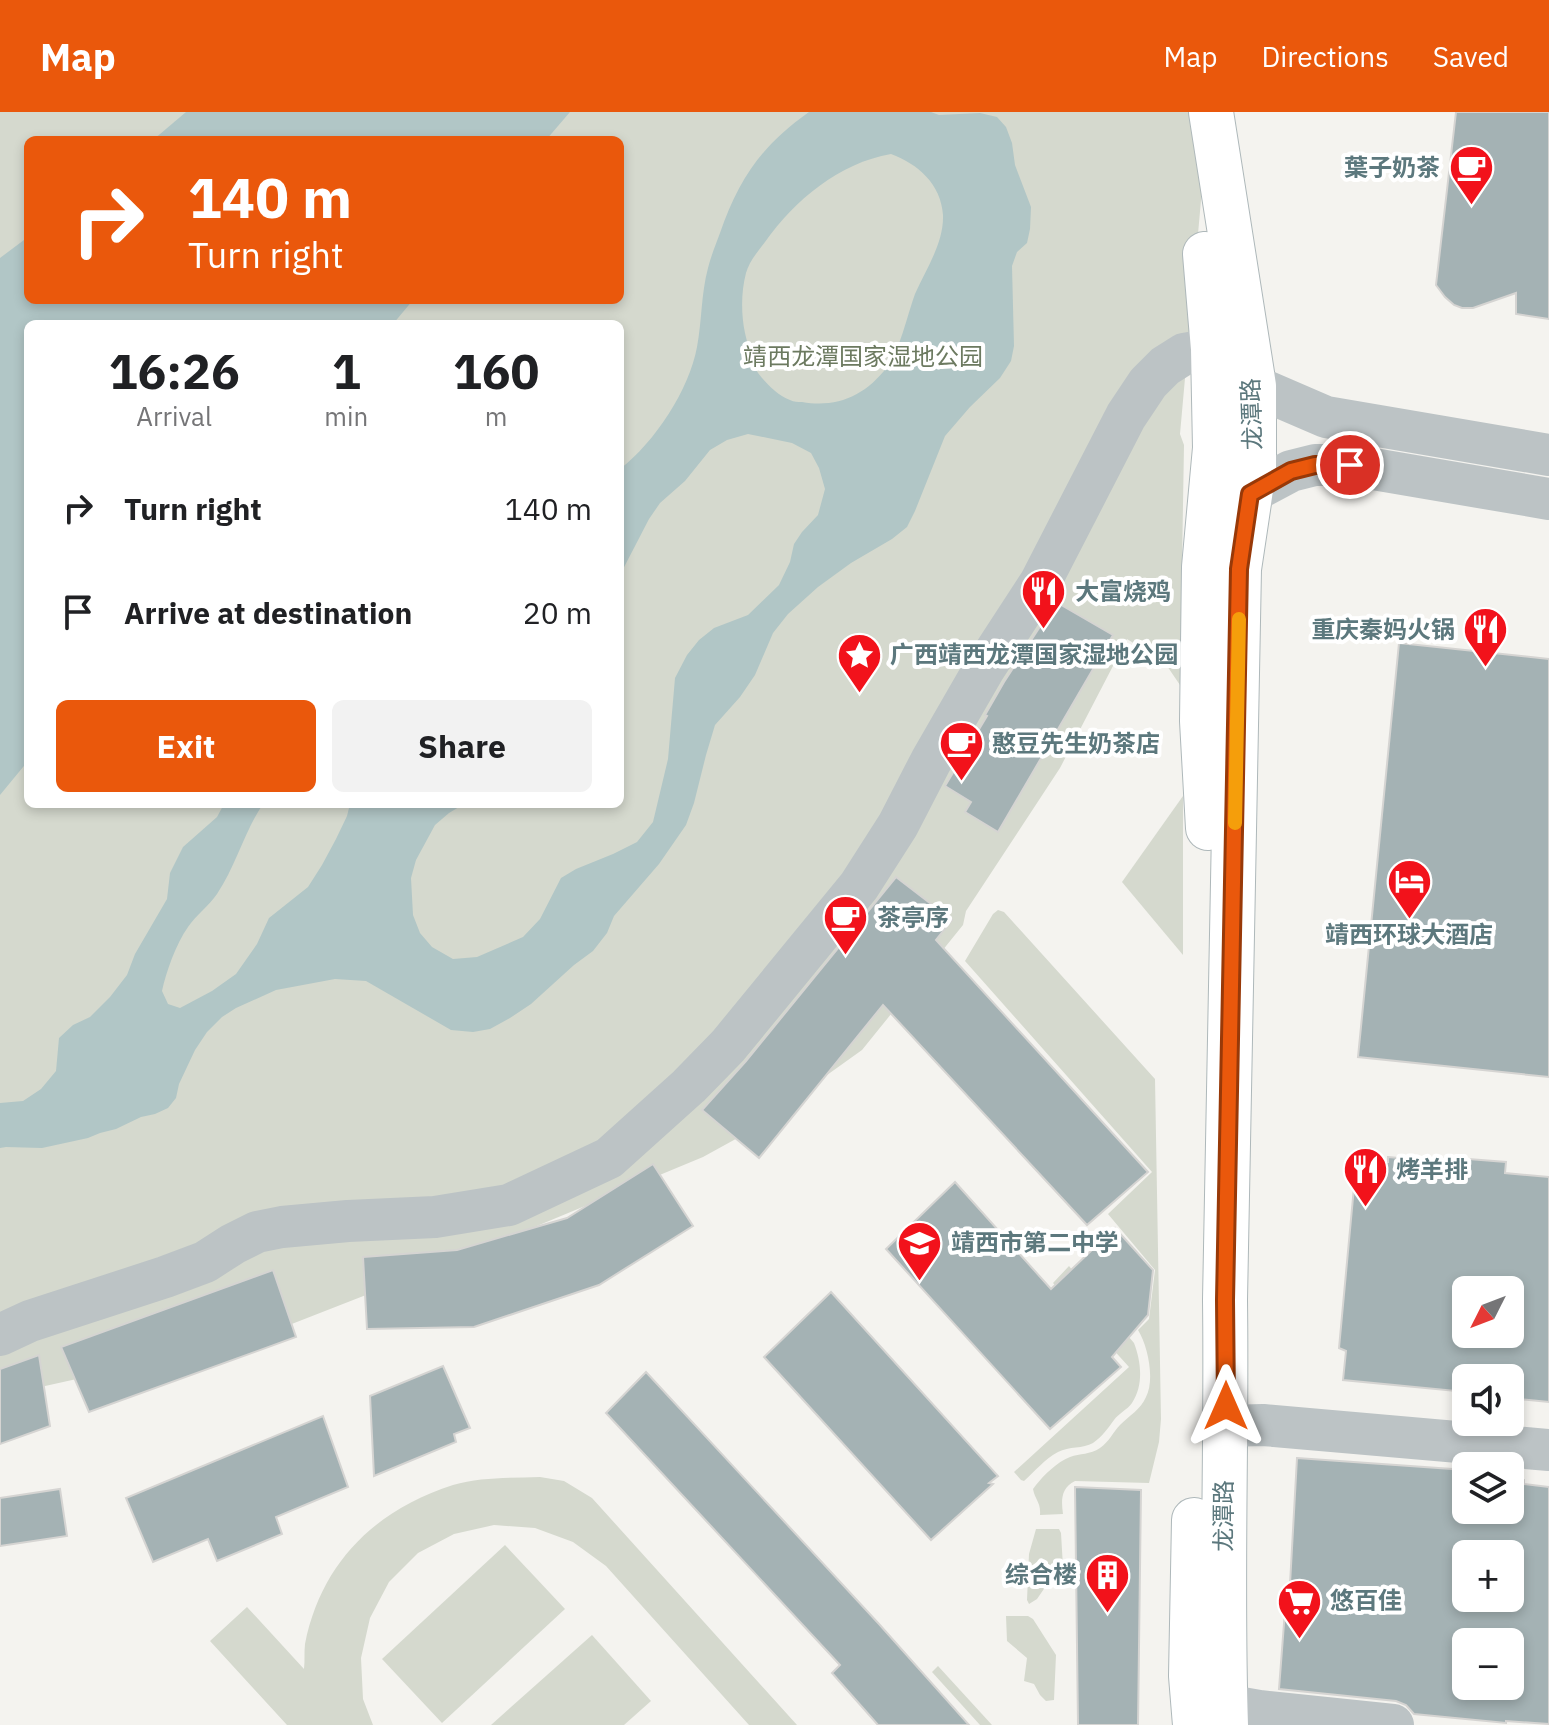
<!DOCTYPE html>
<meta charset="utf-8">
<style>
body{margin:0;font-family:"IBM Plex Sans","Noto Sans SC",sans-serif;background:#f2f2f2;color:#202124;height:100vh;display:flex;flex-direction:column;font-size:30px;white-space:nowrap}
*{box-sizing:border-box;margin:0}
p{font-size:26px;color:#757577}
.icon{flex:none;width:44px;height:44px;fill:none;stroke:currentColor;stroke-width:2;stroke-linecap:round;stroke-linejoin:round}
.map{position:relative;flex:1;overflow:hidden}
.details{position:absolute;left:24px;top:208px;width:600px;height:488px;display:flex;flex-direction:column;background:#fff;border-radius:12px;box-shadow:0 4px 12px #0003}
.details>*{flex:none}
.guide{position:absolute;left:24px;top:24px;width:600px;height:168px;border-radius:12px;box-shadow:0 4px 12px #0003;background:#ea580c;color:#fff;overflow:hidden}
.needle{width:52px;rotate:228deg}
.tools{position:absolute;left:1452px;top:1164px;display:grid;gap:16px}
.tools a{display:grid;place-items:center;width:72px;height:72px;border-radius:12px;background:#fff;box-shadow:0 4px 12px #0003;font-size:40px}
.pin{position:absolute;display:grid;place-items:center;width:68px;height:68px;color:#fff;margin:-34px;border:4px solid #fff;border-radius:50%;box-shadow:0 2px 8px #0007}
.me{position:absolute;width:88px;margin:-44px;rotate:0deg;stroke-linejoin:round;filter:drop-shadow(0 0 6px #0008)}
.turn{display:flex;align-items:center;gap:28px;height:168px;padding:0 32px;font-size:36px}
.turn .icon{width:104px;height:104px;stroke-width:2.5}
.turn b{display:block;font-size:56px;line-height:68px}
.eta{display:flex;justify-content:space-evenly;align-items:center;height:136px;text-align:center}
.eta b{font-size:48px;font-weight:700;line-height:56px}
.action{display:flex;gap:16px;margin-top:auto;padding:16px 32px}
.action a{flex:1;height:92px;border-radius:12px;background:#ea580c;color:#fff;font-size:32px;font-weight:700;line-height:92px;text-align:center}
.action a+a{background:#f2f2f2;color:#202124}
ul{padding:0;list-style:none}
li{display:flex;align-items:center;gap:24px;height:104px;padding:0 32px}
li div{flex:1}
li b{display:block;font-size:30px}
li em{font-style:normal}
header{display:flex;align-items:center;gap:48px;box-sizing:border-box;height:112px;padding:0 40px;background:#ea580c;color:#fff}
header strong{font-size:38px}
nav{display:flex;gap:44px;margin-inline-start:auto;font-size:28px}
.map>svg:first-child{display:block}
</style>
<header>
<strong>Map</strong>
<nav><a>Map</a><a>Directions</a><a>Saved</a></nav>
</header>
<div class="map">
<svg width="1549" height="1613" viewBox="0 0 1549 1613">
<rect width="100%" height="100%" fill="#f4f3ef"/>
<!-- green -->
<g fill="#d5d9ce" fill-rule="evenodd">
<path d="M0,0H1196L1204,55L1180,322L1184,333L1180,573L1165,551L1127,527L1060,656L966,799L963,813L862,938L743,1023L703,1045L453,1149L248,1229L0,1284ZM28,28H620V188H28ZM28,212H620V692H28Z"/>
<polygon points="1183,684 1183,843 1122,770"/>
<path d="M998,798L1004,800L1155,967L1161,1307L1159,1330L1149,1371L1075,1369C1061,1376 1061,1388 1063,1402L1040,1403C1041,1390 1035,1388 1033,1377L1036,1373C1044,1363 1057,1350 1070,1345C1080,1341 1090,1343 1100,1336C1109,1330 1113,1320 1120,1313C1129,1304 1141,1297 1146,1285C1155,1268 1148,1234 1138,1218L1149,1207L1155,1158L1108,1102L1152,1060L965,849L993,802Z"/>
<path d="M1069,1154L1134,1231C1141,1249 1144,1273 1132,1291C1127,1298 1119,1301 1114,1308C1108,1316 1102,1325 1093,1331C1083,1337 1069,1334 1058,1340C1045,1347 1035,1359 1024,1369L1021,1368L1014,1360L1129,1255L1053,1171Z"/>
<path d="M540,1365L564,1369L592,1386L797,1613H749L606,1454L573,1430L535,1416L494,1413L454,1422L418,1441L389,1470L370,1506L361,1546L363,1587L373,1613H287L210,1529L247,1495L304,1557C305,1549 304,1540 305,1532C321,1451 375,1398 453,1373C481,1365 511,1366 540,1365Z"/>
<polygon points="1036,1417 1059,1417 1061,1421 1063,1455 1050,1468 1037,1487 1029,1492 1027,1488 1029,1442"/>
<polygon points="505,1433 565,1497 442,1611 382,1547"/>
<polygon points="1006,1504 1028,1504 1033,1507 1056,1543 1054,1588 1046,1589 1040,1583 1034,1572 1024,1569 1027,1546 1007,1529"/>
<polygon points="592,1523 651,1589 624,1613 491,1613"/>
<polygon points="938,1554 992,1613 980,1613 932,1560"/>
</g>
<!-- water -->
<g fill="#b1c6c6" fill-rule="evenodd">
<polygon points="186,0 570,0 546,28 153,28"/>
<path d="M809,0H931L939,3L980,1L997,5L1006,15L1012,31L1015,53L1031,95L1030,117L1027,131L1017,140L1012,154L1014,234L1011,249L1000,266L970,295L945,324L915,399L907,415L892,427L851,451L818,475L788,502L773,521L755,563L740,585L715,613L706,643L694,691L686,713L659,752L614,804L607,821L593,839L574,853L531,892L510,906L490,917L473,920L451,918L366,869L335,867L276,878L236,896L222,905L207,920L195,938L179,972L176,986L168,996L155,1002L141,1005L116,1017L100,1021L88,1026L42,1036L6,1035L0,1036V991L23,989L41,977L56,959L59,926L73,913L90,905L110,885L127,863L135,842L167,787L170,761L183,735L217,705L224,692H263C244,720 236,754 217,782C209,794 196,803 188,815C176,832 166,860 162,879L168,892L180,896L212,879L236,862L257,832L269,806L308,775L322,753L336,727L347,704L350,692H464L449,701L435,713L416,748L411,766L413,803L420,821L432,835L453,847L477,845L523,825L540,807L561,766L576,757L613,742L637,730L653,710L668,647L675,566L687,543L699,528L714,516L748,503L779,473L790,450L794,432L802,420L818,403L825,377L819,356L811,341L792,331L748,322L727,328L710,338L685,369L660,391L649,407L620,463V357C655,330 689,278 697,235C702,209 701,182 708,156C711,144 716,132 720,121C739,67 761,34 809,0ZM891,42C918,52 941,72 943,103C944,131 926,157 915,182C907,204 900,238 887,255C865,284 837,296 802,290C798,290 794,290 790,288C779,284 769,274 762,266C751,254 749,237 745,221C741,202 741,180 746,161C749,150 758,139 765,130C795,88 839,51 891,42Z"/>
<polygon points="28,125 28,188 413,188 393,212 28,212 28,649 0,683 0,146"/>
</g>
<!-- building -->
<g fill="#a4b2b4" stroke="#d5d4d2" stroke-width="2" fill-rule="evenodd">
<polygon points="1456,0 1549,0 1549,207 1516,202 1516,181 1473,196 1462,196 1454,193 1445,185 1436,173"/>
<polygon points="1056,490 1113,523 998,720 965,700 971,690 945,674 987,604 985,603 1004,570"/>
<polygon points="1399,531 1549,547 1549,965 1358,945"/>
<polygon points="896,765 952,808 936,828 1148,1060 1087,1113 883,893 759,1046 702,998 746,949"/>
<path d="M1388,1045L1455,1051L1456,1046L1506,1050L1505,1061L1549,1065V1290L1510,1286V1266H1466V1280L1343,1268L1346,1239L1339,1236L1354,1075L1364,1073L1366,1049L1388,1050ZM1466,1178H1510V1222H1466Z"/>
<polygon points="653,1052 693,1114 599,1173 474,1215 367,1217 363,1145 457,1138 567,1106"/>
<polygon points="955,1070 1051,1177 1115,1116 1153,1158 1148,1203 1112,1245 1121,1255 1050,1317 886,1137"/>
<polygon points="273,1158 296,1225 89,1300 61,1235"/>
<polygon points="831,1180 998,1364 989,1371 993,1372 931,1428 764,1245"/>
<polygon points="39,1243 50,1314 0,1332 0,1257"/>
<polygon points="443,1254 470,1316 454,1322 456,1330 374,1364 370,1284"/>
<polygon points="646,1260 879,1512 969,1613 878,1613 832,1561 840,1553 606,1301"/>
<polygon points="323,1304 348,1375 276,1405 282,1422 217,1449 208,1427 153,1450 126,1386"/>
<path d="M1297,1346L1466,1358V1398H1510V1366L1524,1368V1372L1549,1375V1612L1506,1609V1611L1414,1602L1406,1593L1396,1589L1279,1577L1287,1472H1290ZM1466,1442H1510V1486H1466ZM1466,1530H1510V1574H1466Z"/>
<polygon points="1075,1375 1141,1378 1138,1613 1078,1613"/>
<polygon points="60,1377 67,1424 0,1434 0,1386"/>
</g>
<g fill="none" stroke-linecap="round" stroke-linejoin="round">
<defs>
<g id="secondary">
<path d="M1211,0L1254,274V357L1239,457L1225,1188C1227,1329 1221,1471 1226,1613"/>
<polyline points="1205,142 1213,237 1215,336 1204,455 1202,609 1208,716"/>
<polyline points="1194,1408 1191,1564 1195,1613"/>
</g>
</defs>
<!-- secondary casing -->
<use href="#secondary" stroke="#aeb8ba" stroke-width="46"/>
<!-- minor -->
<g stroke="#bcc3c5" stroke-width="42">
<polyline points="1224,395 1291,359 1315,353 1350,353 1549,387"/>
<polyline points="0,1223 30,1209 165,1165 205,1150 233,1132 257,1120 282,1115 348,1109 435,1105 509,1093 609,1046 689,974 728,934 859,774 898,713 931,649 984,557 1040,471 1126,304 1148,271 1165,254 1184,242 1213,237 1254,274 1326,305 1549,343"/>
<polyline points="1225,1314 1263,1313 1549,1338"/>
<polyline points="1225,1593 1259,1599 1393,1613"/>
</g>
<!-- secondary -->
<use href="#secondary" stroke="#fff" stroke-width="44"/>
</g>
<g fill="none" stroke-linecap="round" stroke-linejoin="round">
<defs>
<polyline id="route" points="1226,1294 1225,1188 1239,457 1250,382 1291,359 1315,353 1350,353"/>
</defs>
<!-- route casing -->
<use href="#route" stroke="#983908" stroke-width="20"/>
<!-- route -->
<use href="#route" stroke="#ea580c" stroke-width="14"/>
<!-- slow -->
<polyline stroke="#f59e0b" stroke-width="14" points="1235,711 1239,507"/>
</g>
<!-- icons -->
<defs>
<symbol id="cafe-pin" viewBox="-11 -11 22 30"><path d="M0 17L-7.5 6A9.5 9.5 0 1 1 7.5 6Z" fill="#f2121b" stroke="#fff"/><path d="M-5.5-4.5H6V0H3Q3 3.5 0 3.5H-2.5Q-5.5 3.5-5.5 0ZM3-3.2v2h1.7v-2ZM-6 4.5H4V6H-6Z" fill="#fff"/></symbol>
<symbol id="restaurant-pin" viewBox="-11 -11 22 30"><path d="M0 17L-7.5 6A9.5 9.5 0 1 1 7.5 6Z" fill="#f2121b" stroke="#fff"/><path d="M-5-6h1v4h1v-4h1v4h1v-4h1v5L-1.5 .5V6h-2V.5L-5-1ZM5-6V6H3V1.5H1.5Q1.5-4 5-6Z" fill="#fff"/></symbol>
<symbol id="sight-pin" viewBox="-11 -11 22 30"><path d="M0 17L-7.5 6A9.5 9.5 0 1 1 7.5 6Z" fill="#f2121b" stroke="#fff"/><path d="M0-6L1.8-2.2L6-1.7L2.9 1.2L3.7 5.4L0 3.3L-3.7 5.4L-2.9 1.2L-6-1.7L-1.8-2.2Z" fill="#fff"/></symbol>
<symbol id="hotel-pin" viewBox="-11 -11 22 30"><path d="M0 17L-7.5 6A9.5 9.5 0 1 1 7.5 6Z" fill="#f2121b" stroke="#fff"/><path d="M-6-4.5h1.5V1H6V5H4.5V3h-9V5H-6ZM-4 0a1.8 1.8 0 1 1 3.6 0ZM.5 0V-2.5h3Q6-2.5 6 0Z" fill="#fff"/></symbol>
<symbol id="school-pin" viewBox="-11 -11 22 30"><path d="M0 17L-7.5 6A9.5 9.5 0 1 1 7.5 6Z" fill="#f2121b" stroke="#fff"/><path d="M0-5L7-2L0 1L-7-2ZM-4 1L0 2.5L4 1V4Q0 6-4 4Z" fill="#fff"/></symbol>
<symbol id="building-pin" viewBox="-11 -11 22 30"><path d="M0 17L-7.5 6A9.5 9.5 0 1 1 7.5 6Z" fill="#f2121b" stroke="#fff"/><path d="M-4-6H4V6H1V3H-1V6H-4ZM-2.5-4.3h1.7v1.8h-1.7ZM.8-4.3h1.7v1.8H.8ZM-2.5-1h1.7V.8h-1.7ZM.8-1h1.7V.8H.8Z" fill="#fff"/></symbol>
<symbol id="supermarket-pin" viewBox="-11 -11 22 30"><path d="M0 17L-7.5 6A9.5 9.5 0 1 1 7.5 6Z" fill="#f2121b" stroke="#fff"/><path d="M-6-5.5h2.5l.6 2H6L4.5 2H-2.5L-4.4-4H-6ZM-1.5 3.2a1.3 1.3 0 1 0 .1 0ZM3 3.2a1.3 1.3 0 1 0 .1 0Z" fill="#fff"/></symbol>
</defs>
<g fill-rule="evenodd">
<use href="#cafe-pin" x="1446" y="30" width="51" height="69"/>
<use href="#restaurant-pin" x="1018" y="454" width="51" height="69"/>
<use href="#restaurant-pin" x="1460" y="492" width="51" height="69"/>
<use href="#sight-pin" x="834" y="518" width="51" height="69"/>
<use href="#cafe-pin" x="936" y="606" width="51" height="69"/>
<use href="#hotel-pin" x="1384" y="744" width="51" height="69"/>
<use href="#cafe-pin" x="820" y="780" width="51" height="69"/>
<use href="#restaurant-pin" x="1340" y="1032" width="51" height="69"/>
<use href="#school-pin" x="894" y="1106" width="51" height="69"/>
<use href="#building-pin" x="1082" y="1438" width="51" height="69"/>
<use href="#supermarket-pin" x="1274" y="1464" width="51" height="69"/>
</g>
<g text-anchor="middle" stroke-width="8" stroke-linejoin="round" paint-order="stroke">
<!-- poi labels -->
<g font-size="24" font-weight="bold" fill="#5c787d" stroke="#fff" text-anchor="start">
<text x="1440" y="64" text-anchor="end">葉子奶茶</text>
<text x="1075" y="488">大富烧鸡</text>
<text x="1455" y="526" text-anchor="end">重庆秦妈火锅</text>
<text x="890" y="551">广西靖西龙潭国家湿地公园</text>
<text x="992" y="640">憨豆先生奶茶店</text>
<text x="877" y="814">茶亭序</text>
<text x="1409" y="831" text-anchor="middle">靖西环球大酒店</text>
<text x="1396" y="1066">烤羊排</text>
<text x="951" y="1139">靖西市第二中学</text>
<text x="1077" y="1471" text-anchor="end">综合楼</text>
<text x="1330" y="1497">悠百佳</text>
</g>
<!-- park labels -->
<g font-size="24" fill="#6c7a60" stroke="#fff">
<text x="863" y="253">靖西龙潭国家湿地公园</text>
</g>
<!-- street labels -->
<g font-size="24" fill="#5c787d" stroke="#fff">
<text transform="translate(1252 302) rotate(-92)" y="8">龙潭路</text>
<text transform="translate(1224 1404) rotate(-90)" y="8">龙潭路</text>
</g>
</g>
</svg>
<div class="tools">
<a><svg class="needle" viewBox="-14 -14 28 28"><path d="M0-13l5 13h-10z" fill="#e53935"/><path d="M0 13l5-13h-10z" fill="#757577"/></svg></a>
<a><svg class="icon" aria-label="sound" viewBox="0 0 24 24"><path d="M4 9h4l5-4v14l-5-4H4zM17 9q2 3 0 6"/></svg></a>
<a><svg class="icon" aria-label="layers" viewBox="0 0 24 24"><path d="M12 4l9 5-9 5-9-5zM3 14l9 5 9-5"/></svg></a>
<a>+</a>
<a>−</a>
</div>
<div class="pin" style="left:1350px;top:353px;background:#d93025"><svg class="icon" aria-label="arrive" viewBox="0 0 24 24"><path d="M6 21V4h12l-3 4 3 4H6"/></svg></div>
<svg class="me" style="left:1226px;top:1294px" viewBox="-20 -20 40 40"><path d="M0-17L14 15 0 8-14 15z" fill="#ea580c" stroke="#fff" stroke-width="4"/></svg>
<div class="guide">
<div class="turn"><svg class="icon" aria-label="right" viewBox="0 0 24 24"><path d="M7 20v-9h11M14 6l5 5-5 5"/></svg><div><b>140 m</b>Turn right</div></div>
</div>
<section class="details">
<div class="eta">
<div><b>16:26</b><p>Arrival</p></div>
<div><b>1</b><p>min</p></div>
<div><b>160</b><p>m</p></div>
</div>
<ul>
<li><svg class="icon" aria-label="right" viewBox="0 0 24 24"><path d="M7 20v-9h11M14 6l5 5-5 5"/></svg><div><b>Turn right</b></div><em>140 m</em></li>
<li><svg class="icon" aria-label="arrive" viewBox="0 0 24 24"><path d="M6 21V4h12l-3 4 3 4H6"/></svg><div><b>Arrive at destination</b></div><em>20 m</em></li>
</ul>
<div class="action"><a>Exit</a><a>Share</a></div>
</section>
</div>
